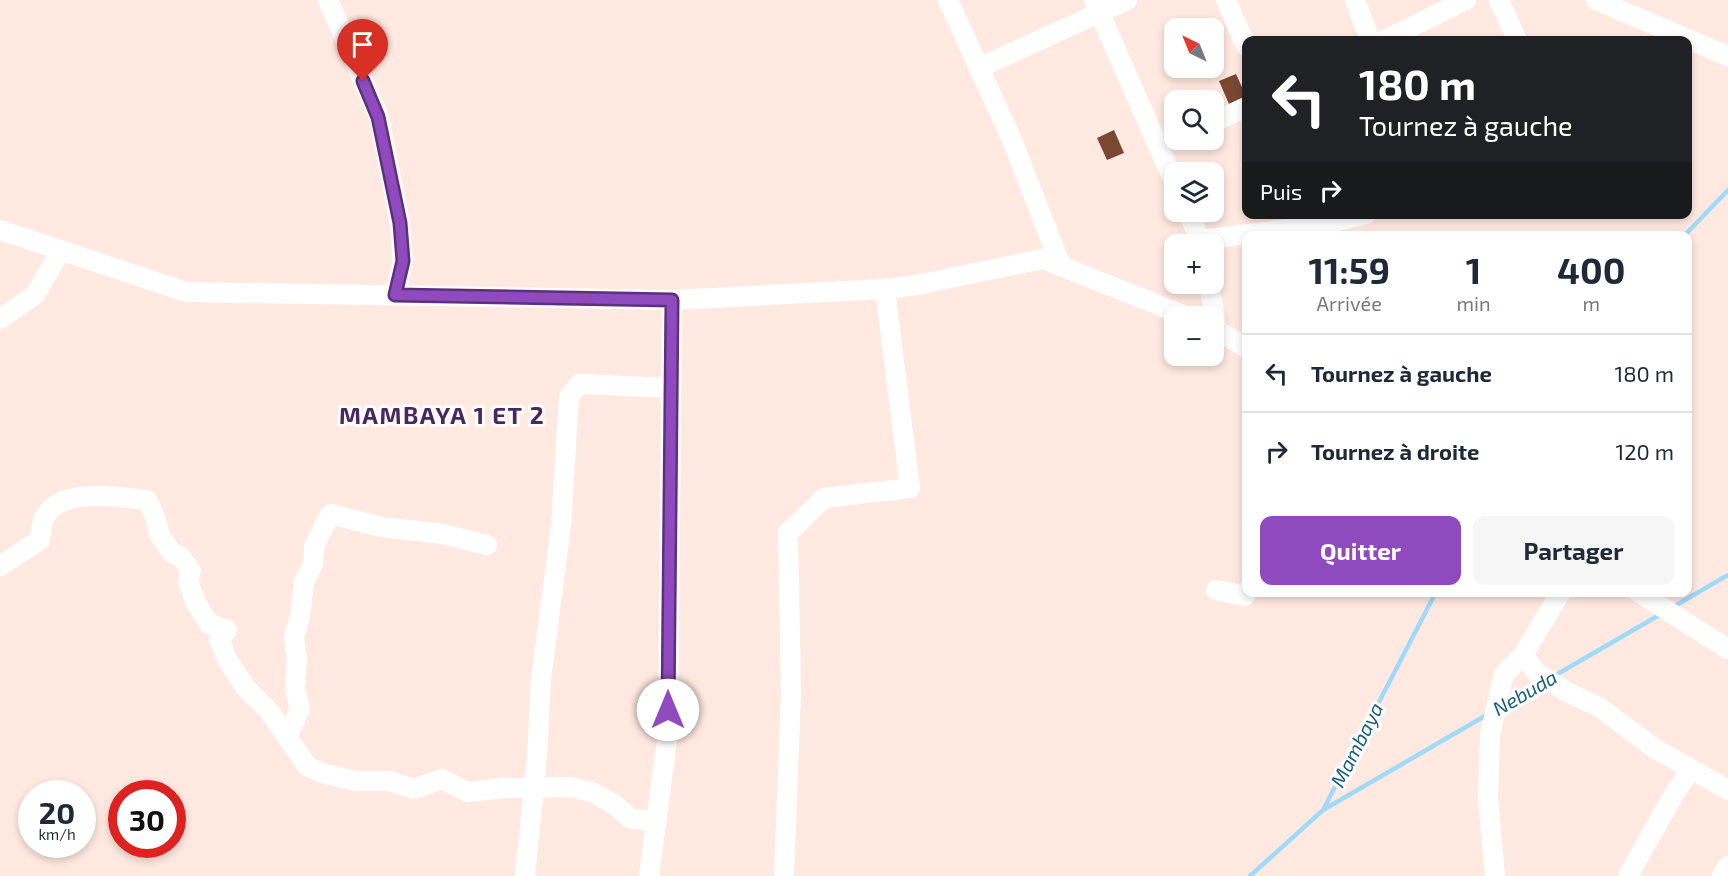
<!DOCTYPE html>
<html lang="fr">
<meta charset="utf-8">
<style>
body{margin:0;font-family:"Exo 2",sans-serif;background:#f6f6f7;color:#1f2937;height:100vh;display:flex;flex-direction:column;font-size:22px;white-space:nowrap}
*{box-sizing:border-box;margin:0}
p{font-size:20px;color:#747a83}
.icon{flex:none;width:33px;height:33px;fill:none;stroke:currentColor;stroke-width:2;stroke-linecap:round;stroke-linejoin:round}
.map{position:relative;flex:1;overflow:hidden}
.side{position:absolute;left:1242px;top:231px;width:450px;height:366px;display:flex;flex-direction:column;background:#fff;border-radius:12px;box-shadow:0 3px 9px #0003}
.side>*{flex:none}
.guide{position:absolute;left:1242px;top:36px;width:450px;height:183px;border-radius:12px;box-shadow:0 3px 9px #0003;background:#202124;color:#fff;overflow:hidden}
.needle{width:39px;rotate:317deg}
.buttons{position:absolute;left:1164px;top:18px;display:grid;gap:12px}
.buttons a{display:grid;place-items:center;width:60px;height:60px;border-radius:12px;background:#fff;box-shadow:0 3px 9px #0003;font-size:30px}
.speed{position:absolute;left:18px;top:780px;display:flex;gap:12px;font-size:30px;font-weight:700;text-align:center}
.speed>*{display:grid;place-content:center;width:78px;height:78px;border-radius:50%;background:#fff;box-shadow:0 3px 9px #0003;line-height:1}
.speed small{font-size:15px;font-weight:400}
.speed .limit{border:9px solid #d22;background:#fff;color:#111}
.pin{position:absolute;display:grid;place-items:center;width:51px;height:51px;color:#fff;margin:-62px -26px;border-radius:50% 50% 50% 0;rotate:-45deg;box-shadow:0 0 6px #0007}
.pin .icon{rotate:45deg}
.me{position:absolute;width:66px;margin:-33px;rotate:0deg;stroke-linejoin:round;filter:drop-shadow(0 0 4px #0008)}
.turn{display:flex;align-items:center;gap:21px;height:126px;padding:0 18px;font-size:27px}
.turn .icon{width:78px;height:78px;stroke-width:2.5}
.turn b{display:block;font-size:42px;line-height:51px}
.then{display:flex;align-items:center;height:57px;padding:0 18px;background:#0003;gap:12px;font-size:22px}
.eta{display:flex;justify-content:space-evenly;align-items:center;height:102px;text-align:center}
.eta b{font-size:36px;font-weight:700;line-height:42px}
.action{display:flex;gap:12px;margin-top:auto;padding:12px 18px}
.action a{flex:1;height:69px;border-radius:12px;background:#8f4abe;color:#fff;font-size:24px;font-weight:700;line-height:69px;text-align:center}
.action a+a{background:#f6f6f7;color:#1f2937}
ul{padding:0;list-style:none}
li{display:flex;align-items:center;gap:18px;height:78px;padding:0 18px;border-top:2px solid #e0e1e3}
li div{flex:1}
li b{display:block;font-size:22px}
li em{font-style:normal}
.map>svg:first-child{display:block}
</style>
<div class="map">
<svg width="1728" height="876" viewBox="0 0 1728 876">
<rect width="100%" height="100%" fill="#ffe9e1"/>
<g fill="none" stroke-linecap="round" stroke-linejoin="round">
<!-- stream -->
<g stroke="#9fdafb" stroke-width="4.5">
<polyline points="1684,236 1728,190"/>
<polyline points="1673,607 1728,575"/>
<polyline points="1554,676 1661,614"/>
<polyline points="1502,706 1542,683"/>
<polyline points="1323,810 1490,713"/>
<polyline points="1250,876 1323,810 1436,592"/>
</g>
</g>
<!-- building -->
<g fill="#794732">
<polygon points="1236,74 1246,96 1229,104 1219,81"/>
<polygon points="1114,130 1124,153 1107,160 1097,138"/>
</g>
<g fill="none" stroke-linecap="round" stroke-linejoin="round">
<!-- minor -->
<g stroke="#fff" stroke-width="20">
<polyline points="328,0 379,117 400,223 403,261 395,295"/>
<polyline points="948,0 1012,140 1061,266"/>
<polyline points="1094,0 1174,182"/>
<polyline points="1226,0 1246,46"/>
<polyline points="1355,0 1370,40"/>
<polyline points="1499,0 1517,40"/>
<polyline points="1596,0 1728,56"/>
<polyline points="1385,40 1466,0"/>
<polyline points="979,68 1127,0"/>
<polyline points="1214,122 1246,107"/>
<polyline points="1188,212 1202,244"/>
<polyline points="0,230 186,292 672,300 885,289 917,285 1043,259 1186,316"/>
<polyline points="1201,240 1321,225 1366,214"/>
<polyline points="1209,284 1217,329"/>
<polyline points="0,319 35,295 61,250"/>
<polyline points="1214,328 1246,348"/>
<path d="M0,566L40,540C41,534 41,527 43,521C56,486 117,497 147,500L154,514L160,536L172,553L181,557L191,571L188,581L196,603L209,624L227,630L219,639L227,659L245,687L269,711L307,766L322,773L356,781H389L414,789L442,779L467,792L504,788L569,787L592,792L615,805L631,819L656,821"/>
<polyline points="1216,590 1245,596 1246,591"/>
<polyline points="1638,592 1728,649"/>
<polyline points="1523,655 1537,673 1567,692 1599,707 1654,748 1728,790"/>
<polyline points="287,737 300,709 295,689 297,660 294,637 300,617 304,582 313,564 314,547 330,514 381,527 443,534 487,545"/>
<polyline points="525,876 537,758 541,679 561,526 569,397 579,384 671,388"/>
<polyline points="649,876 668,733 672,300"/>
<polyline points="784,876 791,692 788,533 824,498 910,488 885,289"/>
<polyline points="1495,876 1488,799 1490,735 1504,674 1523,655 1561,592"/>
<polyline points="1628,876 1673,796 1690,770"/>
<polyline points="1722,876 1728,866"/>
</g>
</g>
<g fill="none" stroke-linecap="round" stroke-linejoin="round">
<defs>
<polyline id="route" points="363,81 378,117 400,223 403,261 395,295 672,300 668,710"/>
</defs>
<!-- route casing -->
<use href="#route" stroke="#5d307c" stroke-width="15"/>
<!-- route -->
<use href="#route" stroke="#8f4abe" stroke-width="10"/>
</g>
<g text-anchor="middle" stroke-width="6" stroke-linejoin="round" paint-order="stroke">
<!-- water labels -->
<g font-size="20" font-style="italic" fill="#155c7d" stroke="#fff">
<text transform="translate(1525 693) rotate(-30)" y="7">Nebuda</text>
<text transform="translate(1357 745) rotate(-63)" y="7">Mambaya</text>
</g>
<!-- district labels -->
<g font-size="24" font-weight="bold" letter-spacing="1.5" fill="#492861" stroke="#fff">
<text x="442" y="424">MAMBAYA 1 ET 2</text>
</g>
</g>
</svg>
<div class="buttons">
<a><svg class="needle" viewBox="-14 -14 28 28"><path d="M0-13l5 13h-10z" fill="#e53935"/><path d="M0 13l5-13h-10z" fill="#747a83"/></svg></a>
<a><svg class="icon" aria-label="search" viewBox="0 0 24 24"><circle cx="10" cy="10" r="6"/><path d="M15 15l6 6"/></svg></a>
<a><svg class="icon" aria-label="layers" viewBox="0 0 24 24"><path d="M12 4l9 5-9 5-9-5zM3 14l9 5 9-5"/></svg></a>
<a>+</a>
<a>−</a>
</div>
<div class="speed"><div>20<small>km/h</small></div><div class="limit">30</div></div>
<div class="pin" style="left:363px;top:81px;background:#d93025"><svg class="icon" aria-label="arrive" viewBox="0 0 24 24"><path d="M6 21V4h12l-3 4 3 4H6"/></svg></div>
<svg class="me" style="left:668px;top:710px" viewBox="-20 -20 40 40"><circle r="19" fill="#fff"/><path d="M0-13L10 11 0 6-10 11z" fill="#8f4abe"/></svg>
<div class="guide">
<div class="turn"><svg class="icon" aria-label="left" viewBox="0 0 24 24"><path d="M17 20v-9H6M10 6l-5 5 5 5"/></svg><div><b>180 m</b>Tournez à gauche</div></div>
<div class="then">Puis<svg class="icon" aria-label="right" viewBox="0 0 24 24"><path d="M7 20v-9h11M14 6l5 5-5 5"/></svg></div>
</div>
<section class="side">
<div class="eta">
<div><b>11:59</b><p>Arrivée</p></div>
<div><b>1</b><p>min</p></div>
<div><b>400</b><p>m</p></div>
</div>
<ul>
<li><svg class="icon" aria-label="left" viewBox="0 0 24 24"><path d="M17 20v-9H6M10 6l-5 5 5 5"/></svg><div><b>Tournez à gauche</b></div><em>180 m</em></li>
<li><svg class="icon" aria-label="right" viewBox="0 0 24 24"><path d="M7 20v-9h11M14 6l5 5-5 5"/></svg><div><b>Tournez à droite</b></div><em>120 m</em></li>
</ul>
<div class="action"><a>Quitter</a><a>Partager</a></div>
</section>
</div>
